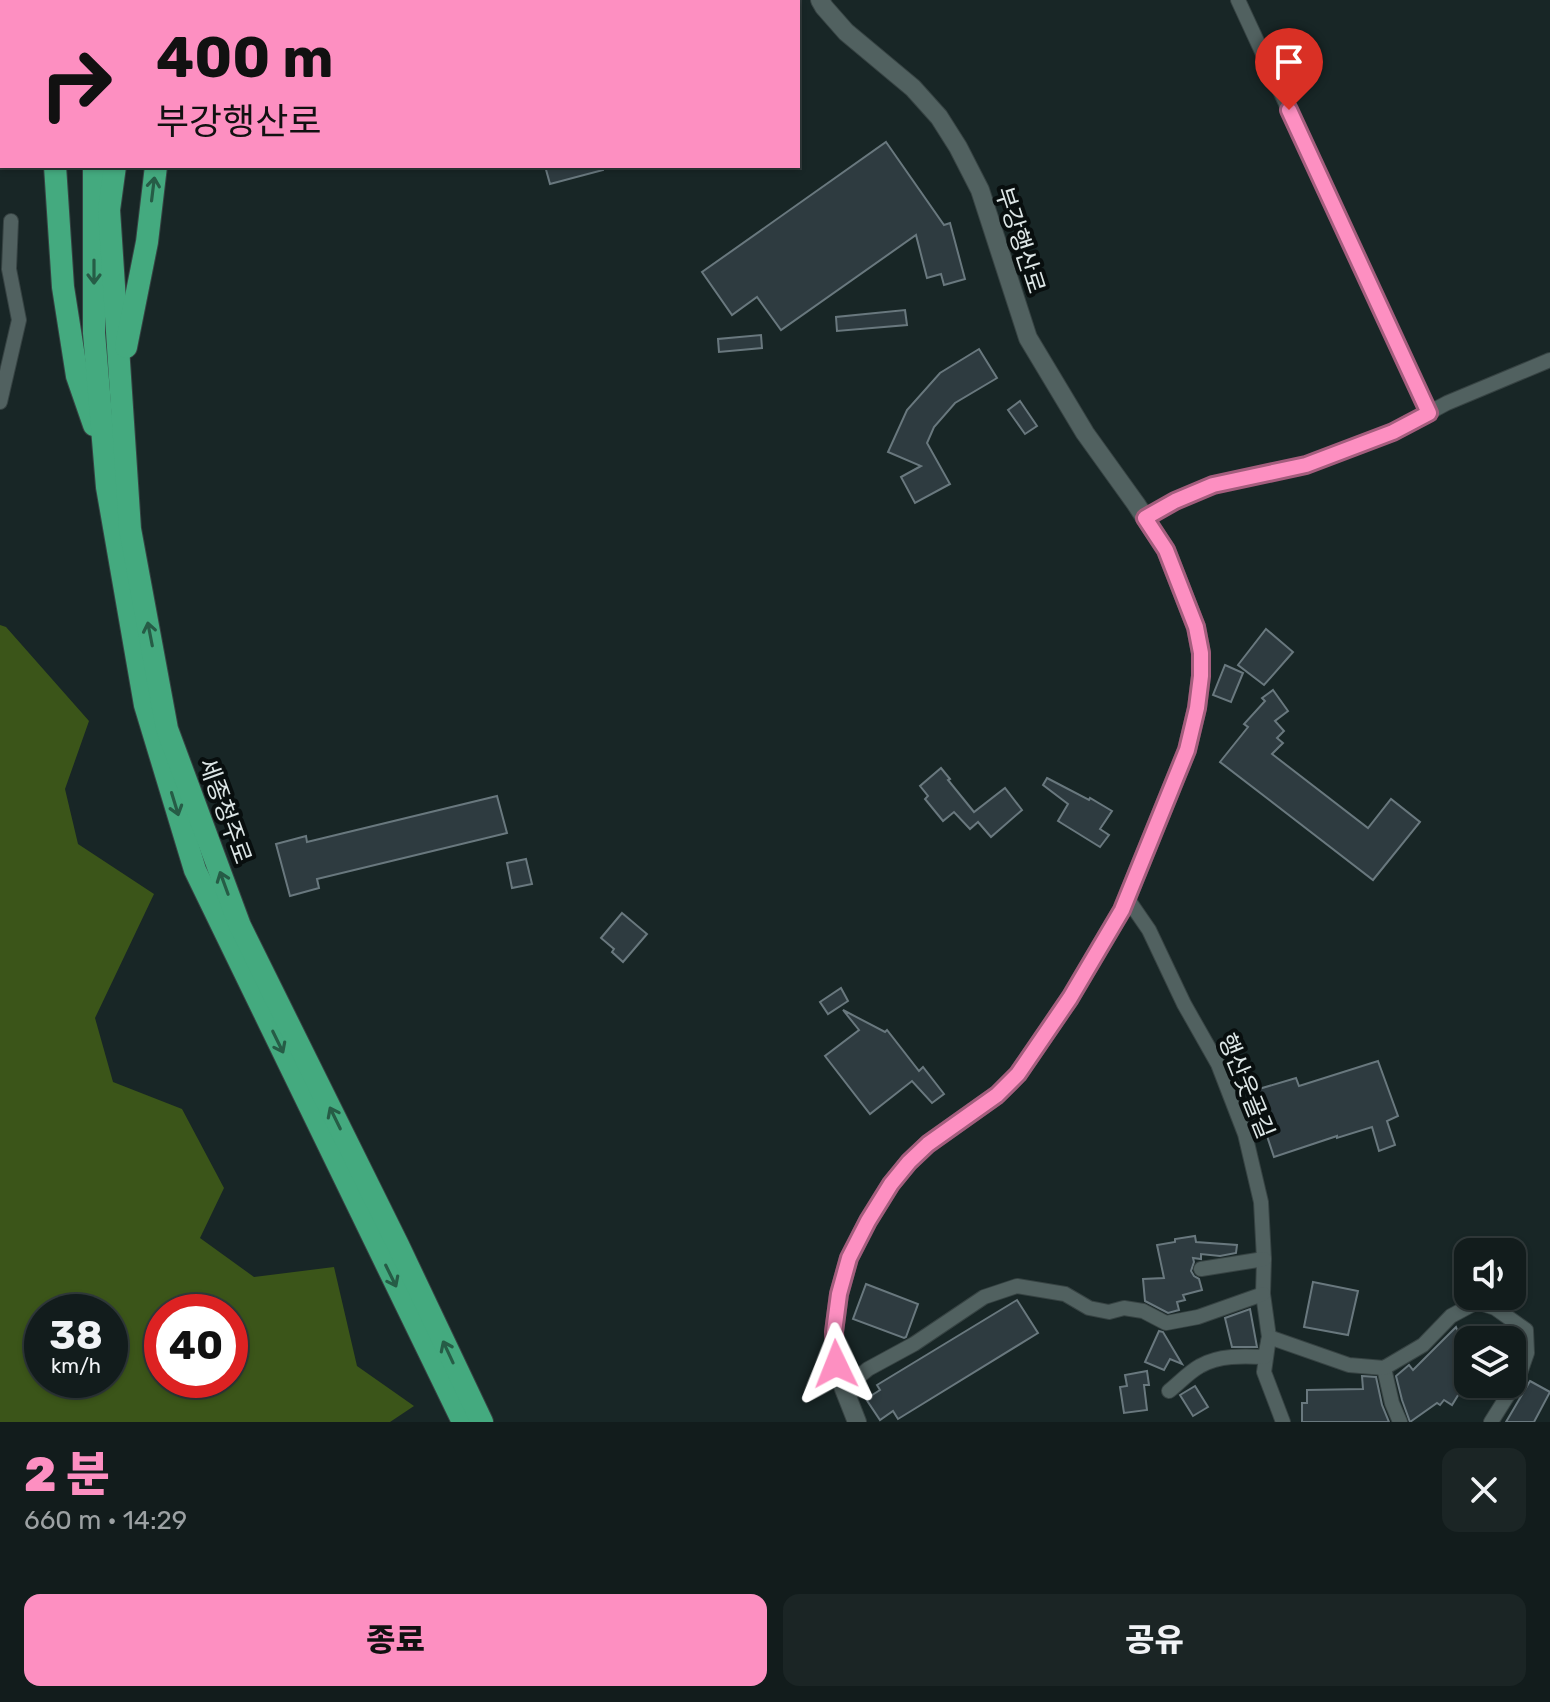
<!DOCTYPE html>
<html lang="ko">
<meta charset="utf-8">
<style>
body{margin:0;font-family:Rubik,"Noto Sans KR",sans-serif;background:#1b2525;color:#f1f3f6;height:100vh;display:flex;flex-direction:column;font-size:30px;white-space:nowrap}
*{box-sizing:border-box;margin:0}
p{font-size:26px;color:#9ca1a3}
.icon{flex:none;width:44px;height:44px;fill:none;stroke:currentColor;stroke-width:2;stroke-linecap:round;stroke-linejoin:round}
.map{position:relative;height:1422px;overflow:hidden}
.details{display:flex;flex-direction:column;background:#121c1c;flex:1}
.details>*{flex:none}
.top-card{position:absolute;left:0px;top:0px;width:800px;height:168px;box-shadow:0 2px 6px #0004,0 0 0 2px #313a3b;background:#fd8fc1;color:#111;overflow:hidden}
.controls{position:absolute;left:1454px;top:1238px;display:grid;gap:16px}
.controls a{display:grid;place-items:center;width:72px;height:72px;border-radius:16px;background:#121c1c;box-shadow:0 2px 6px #0004,0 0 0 2px #313a3b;font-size:40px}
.speed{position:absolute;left:24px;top:1294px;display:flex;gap:16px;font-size:40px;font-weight:700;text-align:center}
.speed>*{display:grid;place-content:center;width:104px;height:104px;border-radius:50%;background:#121c1c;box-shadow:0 2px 6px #0004,0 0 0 2px #313a3b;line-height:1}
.speed small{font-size:20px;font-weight:400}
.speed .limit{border:12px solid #d22;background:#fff;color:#111}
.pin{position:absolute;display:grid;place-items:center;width:68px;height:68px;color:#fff;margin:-82px -34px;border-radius:50% 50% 50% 0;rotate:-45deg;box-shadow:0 0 8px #0007}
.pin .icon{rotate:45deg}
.me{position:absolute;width:88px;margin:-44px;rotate:358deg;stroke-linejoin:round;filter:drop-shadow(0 0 6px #0008)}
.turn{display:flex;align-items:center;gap:28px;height:168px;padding:0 24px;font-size:36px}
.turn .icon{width:104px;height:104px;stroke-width:2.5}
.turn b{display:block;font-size:56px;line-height:68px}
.round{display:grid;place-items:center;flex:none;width:84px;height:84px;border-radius:16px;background:#1b2525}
.overview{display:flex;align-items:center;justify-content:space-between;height:136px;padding:0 24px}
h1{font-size:48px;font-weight:800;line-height:60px;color:#fd8fc1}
.button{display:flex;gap:16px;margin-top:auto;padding:16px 24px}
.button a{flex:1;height:92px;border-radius:16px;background:#fd8fc1;color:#111;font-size:32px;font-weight:800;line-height:92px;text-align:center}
.button a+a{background:#1b2525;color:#f1f3f6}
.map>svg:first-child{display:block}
</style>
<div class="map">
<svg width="1550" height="1422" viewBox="0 0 1550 1422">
<rect width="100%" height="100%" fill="#182626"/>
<!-- green -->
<path fill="#3b5519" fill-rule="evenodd" d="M0,625L6,627L89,721L65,789L78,844L154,894L95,1018L113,1082L182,1109L224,1188L200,1238L254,1277L334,1267L357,1366L414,1406L390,1422H0ZM42,1312H110V1380H42ZM162,1312H230V1380H162Z"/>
<!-- building -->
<g fill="#2e3b40" stroke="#69787e" stroke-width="2">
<polygon points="886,142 944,225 950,223 965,279 944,285 941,274 927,278 916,235 781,330 757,297 732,315 702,272"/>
<polygon points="545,166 603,166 603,170 550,184"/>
<polygon points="905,310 907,325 837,331 836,317"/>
<polygon points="761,335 762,348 719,352 718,339"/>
<polygon points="979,349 997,378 955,403 934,427 927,443 950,484 915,503 901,477 921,466 888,452 907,410 940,373"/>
<polygon points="1020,401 1037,426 1025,434 1008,410"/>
<polygon points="1266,629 1293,652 1264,685 1238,665"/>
<polygon points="1225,665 1243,673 1231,702 1213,695"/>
<polygon points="1273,690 1288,711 1275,721 1284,731 1277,738 1283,743 1272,754 1368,828 1391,799 1420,822 1373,880 1220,762 1248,727 1244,724 1265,701 1262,698"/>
<polygon points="941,768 950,779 948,780 974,812 1005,788 1022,810 991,837 978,822 970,829 954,812 943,821 925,799 928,796 920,786"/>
<polygon points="1047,778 1089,800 1090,798 1112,811 1100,829 1109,835 1100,847 1058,821 1068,804 1043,785"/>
<polygon points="497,796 507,833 317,879 319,888 290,896 276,844 306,836 307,842"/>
<polygon points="526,859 532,884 512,888 507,863"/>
<polygon points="622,913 647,934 623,962 612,952 614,949 601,938"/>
<polygon points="841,988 848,1001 828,1014 820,1002"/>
<polygon points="843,1010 885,1032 887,1030 919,1071 923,1067 944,1094 932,1103 912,1081 870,1114 825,1056 859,1030"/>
<polygon points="1378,1061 1398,1116 1387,1121 1395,1145 1379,1151 1372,1127 1337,1138 1337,1136 1274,1157 1252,1091 1296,1078 1299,1086"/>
<polygon points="1195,1236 1196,1242 1237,1245 1236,1253 1220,1256 1201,1254 1201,1259 1193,1258 1194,1262 1191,1271 1194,1276 1199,1279 1202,1290 1183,1295 1185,1300 1177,1302 1179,1310 1168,1313 1145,1301 1143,1279 1164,1278 1157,1245 1175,1242 1175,1239"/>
<polygon points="1313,1282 1358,1291 1348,1335 1304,1327"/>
<polygon points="866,1284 918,1304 906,1337 904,1338 853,1319"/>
<polygon points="1017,1300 1038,1333 898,1419 893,1411 880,1420 866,1399 880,1390 877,1385"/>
<polygon points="1250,1309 1257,1347 1232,1347 1225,1318"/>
<polygon points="1456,1327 1468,1357 1468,1379 1452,1405 1444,1400 1440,1405 1437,1403 1410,1422 1402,1400 1396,1376 1409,1365 1413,1370"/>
<polygon points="1159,1331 1163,1332 1182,1364 1170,1359 1164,1370 1145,1362"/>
<polygon points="1147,1371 1149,1385 1144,1385 1147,1410 1124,1413 1120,1387 1127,1386 1125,1375"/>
<polygon points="1362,1376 1376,1377 1382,1405 1389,1422 1302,1422 1302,1403 1307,1403 1307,1390 1363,1389"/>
<polygon points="1530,1381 1550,1392 1534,1422 1506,1422"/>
<polygon points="1195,1386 1208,1407 1193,1416 1180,1395"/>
</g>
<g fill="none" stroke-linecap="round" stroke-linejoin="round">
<defs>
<g id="minor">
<polyline points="1238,0 1429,413"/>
<polyline points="0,402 19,320 9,269 11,221"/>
<polyline points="1145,518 1175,501 1213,485 1306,465 1393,432 1447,403 1550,360"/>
<polyline points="1127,898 1149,930 1184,1004 1218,1064 1245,1134 1261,1202 1264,1259 1263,1294 1269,1337 1264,1372 1283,1422"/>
<polyline points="1201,1269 1264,1259"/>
<polyline points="1384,1368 1392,1403 1400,1422"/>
<polyline points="844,1389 868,1369 914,1344 984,1297 1017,1286 1065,1294 1089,1308 1109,1312 1124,1308 1143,1311 1166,1323 1198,1317 1263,1294"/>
<path d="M1169,1391C1179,1383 1189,1372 1200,1366C1219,1355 1243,1356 1265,1357L1269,1337L1349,1365L1384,1368L1423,1345L1451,1316L1477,1302L1495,1308L1526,1330L1527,1353L1518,1379L1491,1422"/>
</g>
<polyline id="tertiary" points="820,0 824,7 846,32 913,88 939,117 958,147 980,190 1028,338 1085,433 1136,504 1166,550 1196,627 1201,653 1201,676 1197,708 1187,750 1122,910 1070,998 1018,1074 997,1095 928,1144 909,1162 891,1184 868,1221 849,1258 839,1294 834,1332 836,1364 844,1389 857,1422"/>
<g id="trunk">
<polyline points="63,2 64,0"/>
<polyline points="115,2 116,0"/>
<polyline points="138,2 138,0"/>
<polyline points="175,2 175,0"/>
<polyline points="55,166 63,287 77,376 94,425"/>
<polyline points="94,166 94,333 107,487 145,705 195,870 463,1422"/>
<polyline points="115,166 109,210 130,529 167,729 240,926 398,1245 482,1422"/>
<polyline points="126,347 147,242 156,166"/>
</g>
</defs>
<!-- minor casing -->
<use href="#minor" stroke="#374343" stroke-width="16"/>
<!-- tertiary casing -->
<use href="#tertiary" stroke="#374343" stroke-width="20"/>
<!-- trunk casing -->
<use href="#trunk" stroke="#374343" stroke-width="24"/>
<!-- minor -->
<use href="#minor" stroke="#516160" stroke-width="14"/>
<!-- tertiary -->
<use href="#tertiary" stroke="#516160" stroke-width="18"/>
<!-- trunk -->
<use href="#trunk" stroke="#44aa7f" stroke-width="22"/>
</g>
<!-- one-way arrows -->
<defs><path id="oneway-shaft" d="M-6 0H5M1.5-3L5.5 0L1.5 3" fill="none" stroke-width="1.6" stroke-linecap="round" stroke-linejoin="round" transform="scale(2)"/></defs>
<g stroke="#265c46">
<use href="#oneway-shaft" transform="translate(153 189) rotate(-83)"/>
<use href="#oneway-shaft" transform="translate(94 272) rotate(90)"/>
<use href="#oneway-shaft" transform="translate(150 634) rotate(-101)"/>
<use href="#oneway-shaft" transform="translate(175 804) rotate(73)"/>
<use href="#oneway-shaft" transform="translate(224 883) rotate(-110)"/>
<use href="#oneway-shaft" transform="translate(278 1042) rotate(64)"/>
<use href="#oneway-shaft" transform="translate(335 1118) rotate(-116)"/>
<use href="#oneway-shaft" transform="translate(391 1276) rotate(64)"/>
<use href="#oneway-shaft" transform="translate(448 1352) rotate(-115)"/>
</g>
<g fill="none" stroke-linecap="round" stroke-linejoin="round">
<defs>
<polyline id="route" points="836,1364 834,1332 839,1294 849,1258 868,1221 891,1184 909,1162 928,1144 997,1095 1018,1074 1070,998 1122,910 1187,750 1197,708 1201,676 1201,653 1196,627 1166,550 1145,518 1175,501 1213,485 1306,465 1393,432 1429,413 1289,110"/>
</defs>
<!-- route casing -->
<use href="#route" stroke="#a45d7d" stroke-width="20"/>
<!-- route -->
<use href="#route" stroke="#fd8fc1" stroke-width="14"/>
</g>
<g text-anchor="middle" stroke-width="8" stroke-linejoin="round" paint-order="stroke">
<!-- street labels -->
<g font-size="24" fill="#dde6e6" stroke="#080e0e">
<text transform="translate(1020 240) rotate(72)" y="8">부강행산로</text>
<text transform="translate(225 811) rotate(70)" y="8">세종청주로</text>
<text transform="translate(1246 1086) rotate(68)" y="8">행산웃골길</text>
</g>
</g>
</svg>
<div class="controls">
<a><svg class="icon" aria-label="sound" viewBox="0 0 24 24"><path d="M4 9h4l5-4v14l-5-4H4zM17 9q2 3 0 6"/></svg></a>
<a><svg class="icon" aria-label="layers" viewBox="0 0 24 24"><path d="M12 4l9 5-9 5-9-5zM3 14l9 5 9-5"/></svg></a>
</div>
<div class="speed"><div>38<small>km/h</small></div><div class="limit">40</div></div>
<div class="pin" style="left:1289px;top:110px;background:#d93025"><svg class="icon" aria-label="arrive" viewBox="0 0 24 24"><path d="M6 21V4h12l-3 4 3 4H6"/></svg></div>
<svg class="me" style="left:836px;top:1364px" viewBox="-20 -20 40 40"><path d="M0-17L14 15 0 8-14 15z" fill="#fd8fc1" stroke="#fff" stroke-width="4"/></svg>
<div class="top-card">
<div class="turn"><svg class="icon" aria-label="right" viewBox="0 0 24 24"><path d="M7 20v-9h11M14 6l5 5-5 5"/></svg><div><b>400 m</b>부강행산로</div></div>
</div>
</div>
<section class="details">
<div class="overview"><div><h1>2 분</h1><p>660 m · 14:29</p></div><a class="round"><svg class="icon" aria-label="close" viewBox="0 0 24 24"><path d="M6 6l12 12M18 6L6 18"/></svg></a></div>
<div class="button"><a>종료</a><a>공유</a></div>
</section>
